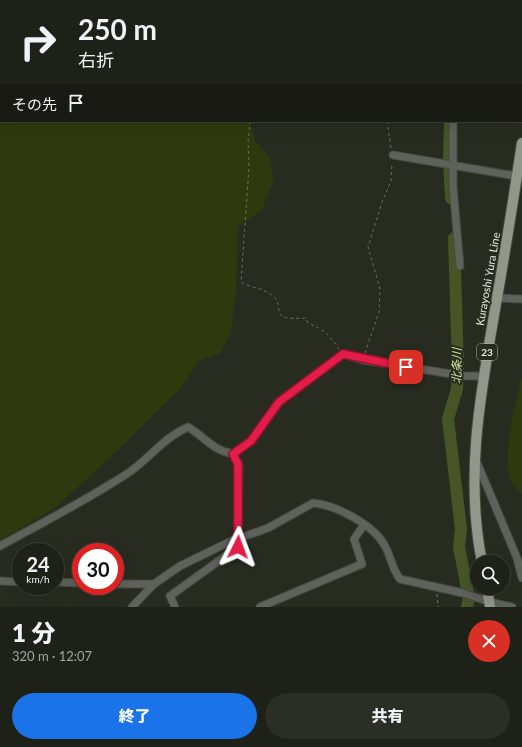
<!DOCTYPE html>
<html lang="ja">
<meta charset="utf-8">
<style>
body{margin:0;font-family:Lato,"Noto Sans JP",sans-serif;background:#2b2e25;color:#f1f3f6;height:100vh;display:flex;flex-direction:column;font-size:15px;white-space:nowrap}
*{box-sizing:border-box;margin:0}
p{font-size:13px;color:#a1a3a2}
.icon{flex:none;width:22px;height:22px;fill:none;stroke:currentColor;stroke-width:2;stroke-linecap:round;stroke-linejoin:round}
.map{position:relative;height:607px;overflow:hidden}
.panel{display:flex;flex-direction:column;background:#1e2118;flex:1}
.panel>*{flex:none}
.guide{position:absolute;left:0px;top:0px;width:522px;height:122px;box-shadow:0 4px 16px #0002,0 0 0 1px #3c3e37;background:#1e2118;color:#f1f3f6;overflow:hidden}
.tools{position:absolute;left:470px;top:555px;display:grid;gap:8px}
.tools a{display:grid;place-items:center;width:40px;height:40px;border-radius:50%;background:#1e2118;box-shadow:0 4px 16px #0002,0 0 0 1px #3c3e37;font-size:20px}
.speed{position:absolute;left:12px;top:543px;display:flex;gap:8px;font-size:20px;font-weight:700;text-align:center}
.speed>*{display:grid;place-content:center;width:52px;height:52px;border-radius:50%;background:#1e2118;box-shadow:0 4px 16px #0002,0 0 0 1px #3c3e37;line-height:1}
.speed small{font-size:10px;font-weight:400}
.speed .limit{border:6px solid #d22;background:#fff;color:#111}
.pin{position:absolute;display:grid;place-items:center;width:34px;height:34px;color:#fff;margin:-17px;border-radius:8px;box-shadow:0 2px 6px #0006}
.me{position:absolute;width:44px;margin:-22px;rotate:3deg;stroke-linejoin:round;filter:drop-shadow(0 0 3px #0008)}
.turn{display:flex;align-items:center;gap:14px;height:84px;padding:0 12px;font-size:18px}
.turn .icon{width:52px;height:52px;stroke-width:2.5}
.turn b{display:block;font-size:28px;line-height:34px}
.then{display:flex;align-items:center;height:38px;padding:0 12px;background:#0003;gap:8px;font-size:15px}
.round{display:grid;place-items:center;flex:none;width:42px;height:42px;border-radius:21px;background:#2b2e25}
.head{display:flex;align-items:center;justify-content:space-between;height:68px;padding:0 12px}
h1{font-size:24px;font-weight:800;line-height:30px}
.cta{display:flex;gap:8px;margin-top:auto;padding:8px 12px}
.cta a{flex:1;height:46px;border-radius:24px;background:#1a73e8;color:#fff;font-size:16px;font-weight:800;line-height:46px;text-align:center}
.cta a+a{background:#2b2e25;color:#f1f3f6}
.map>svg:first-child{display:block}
</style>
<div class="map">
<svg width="522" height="607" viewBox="0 0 522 607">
<rect width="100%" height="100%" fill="#282c20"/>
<!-- green -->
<g fill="#2e3a0e">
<polygon points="0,13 1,121 250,121 255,140 270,158 274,180 261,211 238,226 236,289 231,332 221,353 199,361 181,388 100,467 53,509 0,540"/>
<path d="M522,373V494C519,491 514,487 512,483C500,457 517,401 522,373Z"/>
</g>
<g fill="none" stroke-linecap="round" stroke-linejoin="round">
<!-- river -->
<g stroke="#475526" stroke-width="12">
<polyline points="449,0 449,1"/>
<polyline points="450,124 449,159 451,198"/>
<polyline points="454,238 458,367 457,389 448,419 461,529 459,547 469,599 467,607"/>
</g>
<defs>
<g id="street">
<polyline points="453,0 453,1"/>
<polyline points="275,1 275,0"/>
<polyline points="453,121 453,187 460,266"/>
<polyline points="393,155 522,177"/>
<polyline points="497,298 522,299"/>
<polyline points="476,460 517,558 522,578"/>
<path d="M0,546C42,523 85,501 125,475C148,461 162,438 188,427C205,437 212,450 233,454L251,441L279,402L343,354L363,360L464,376H483"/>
<polyline points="0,581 21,582"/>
<polyline points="55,582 81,583"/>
<polyline points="115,584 154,584"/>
<path d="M132,607L154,584L180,566L231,541L268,528L313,503C336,505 374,525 385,546C391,557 392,569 400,579L463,593L490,602L512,607"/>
<polyline points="175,607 170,596 238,547 239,464 233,454"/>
<polyline points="260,607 362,564 354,539 364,525"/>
</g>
<g id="primary">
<path d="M482,562C464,473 482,386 497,298C506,247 514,195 522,143"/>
<polyline points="487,588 490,607"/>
</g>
</defs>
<!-- street casing -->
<use href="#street" stroke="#464a3f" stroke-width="9"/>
<!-- primary casing -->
<use href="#primary" stroke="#464a3f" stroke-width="12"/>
<!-- path -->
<g stroke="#696d62" stroke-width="1" stroke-dasharray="3 3" stroke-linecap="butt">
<polyline points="402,0 402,1"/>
<path d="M250,121L248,142L249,167L241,282C251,288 264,288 273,296C287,308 265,321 306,318L308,323C323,329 330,335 339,349"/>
<polyline points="387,121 391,148"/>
<polyline points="365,353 379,312 380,289 368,247 382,202 391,181 392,163"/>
<polyline points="437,594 438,607"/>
</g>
<!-- street -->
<use href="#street" stroke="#5f615b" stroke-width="7"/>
<!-- primary -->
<use href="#primary" stroke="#92978a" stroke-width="10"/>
</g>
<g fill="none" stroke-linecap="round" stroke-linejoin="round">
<defs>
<polyline id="route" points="238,547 238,464 233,454 251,441 279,402 343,354 406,367"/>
</defs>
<!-- route casing -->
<use href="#route" stroke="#92132f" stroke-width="10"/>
<!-- route -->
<use href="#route" stroke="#e11d48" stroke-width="7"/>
</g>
<g text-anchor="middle" stroke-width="4" stroke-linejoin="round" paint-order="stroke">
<!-- shield labels -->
<rect fill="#282c20" stroke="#acb0a6" stroke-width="1" x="477" y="344" width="20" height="16" rx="3"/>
<g font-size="10" font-weight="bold" fill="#e5e8e0">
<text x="487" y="356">23</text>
</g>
<!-- street labels -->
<g font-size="11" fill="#e5e8e0" stroke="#282c20">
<text transform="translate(488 279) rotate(-80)" y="4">Kurayoshi Yura Line</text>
</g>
<!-- water labels -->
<g font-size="12" font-style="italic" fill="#c9e196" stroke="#282c20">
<text transform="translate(457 366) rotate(-89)" y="4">北条川</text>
</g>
</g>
</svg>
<div class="tools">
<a><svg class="icon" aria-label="search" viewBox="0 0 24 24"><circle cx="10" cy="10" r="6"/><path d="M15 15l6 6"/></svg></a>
</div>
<div class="speed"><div>24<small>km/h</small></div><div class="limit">30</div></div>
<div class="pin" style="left:406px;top:367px;background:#d93025"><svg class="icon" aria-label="arrive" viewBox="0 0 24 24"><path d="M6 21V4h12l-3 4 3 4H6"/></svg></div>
<svg class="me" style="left:238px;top:547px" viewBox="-20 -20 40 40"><path d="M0-17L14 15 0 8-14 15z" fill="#e11d48" stroke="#fff" stroke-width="4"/></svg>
<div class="guide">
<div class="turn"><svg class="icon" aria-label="right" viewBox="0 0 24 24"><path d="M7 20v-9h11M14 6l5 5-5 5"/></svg><div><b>250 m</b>右折</div></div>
<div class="then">その先<svg class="icon" aria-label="arrive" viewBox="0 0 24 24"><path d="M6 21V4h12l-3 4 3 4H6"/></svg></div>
</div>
</div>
<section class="panel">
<div class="head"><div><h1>1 分</h1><p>320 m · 12:07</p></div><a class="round" style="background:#d93025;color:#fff"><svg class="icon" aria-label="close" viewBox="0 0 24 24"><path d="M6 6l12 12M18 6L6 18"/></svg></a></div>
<div class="cta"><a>終了</a><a>共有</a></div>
</section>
